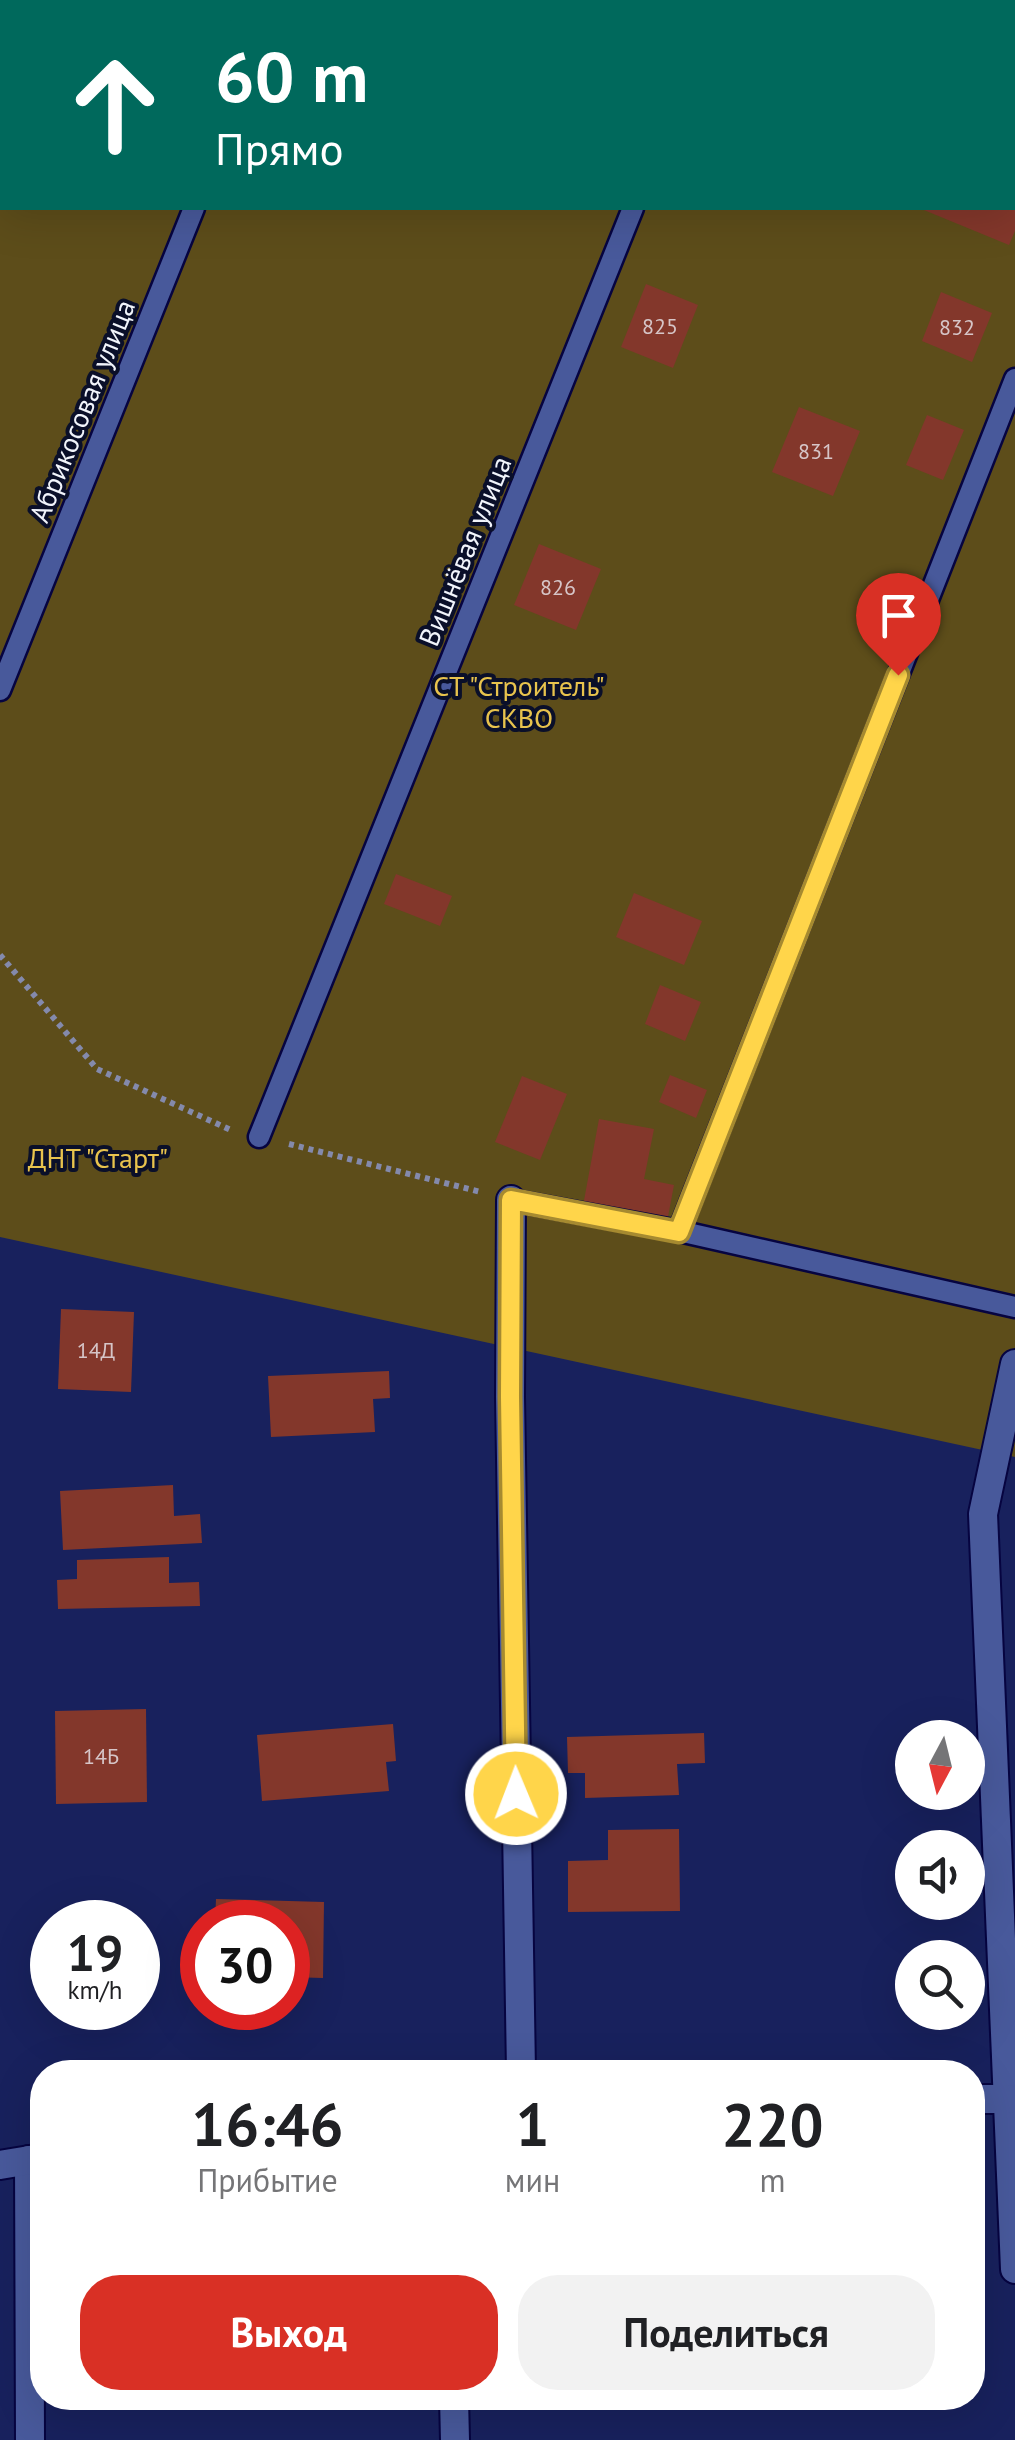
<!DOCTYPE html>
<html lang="ru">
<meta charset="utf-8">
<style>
body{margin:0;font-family:"PT Sans",sans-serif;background:#f2f2f2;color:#202124;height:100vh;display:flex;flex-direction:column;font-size:38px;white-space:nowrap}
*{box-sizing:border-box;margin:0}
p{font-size:32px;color:#757577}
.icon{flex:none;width:55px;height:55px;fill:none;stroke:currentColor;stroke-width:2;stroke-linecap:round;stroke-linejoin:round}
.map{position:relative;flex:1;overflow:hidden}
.details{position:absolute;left:30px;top:2060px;width:955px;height:350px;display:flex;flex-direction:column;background:#fff;border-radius:40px;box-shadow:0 10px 40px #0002}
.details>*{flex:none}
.banner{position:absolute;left:0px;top:0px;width:1015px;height:210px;box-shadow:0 10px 40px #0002;background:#00695c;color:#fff;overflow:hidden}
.needle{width:65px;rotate:187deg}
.controls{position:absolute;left:895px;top:1720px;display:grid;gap:20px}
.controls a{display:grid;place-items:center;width:90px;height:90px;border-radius:50%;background:#fff;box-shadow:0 10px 40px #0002;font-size:50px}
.speed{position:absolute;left:30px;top:1900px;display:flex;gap:20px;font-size:50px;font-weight:700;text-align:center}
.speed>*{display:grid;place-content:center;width:130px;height:130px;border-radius:50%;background:#fff;box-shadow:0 10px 40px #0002;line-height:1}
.speed small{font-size:25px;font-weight:400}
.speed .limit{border:15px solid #d22;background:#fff;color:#111}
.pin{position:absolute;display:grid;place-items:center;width:85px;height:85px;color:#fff;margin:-102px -42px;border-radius:50% 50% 50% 0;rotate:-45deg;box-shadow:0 0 10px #0007}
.pin .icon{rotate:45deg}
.me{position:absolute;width:110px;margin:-55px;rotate:359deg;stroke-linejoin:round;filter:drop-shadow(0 0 8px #0008)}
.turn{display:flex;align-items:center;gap:35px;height:210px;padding:0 50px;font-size:45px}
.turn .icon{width:130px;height:130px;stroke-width:2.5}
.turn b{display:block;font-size:70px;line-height:85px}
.eta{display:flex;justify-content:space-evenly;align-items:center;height:170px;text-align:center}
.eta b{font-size:60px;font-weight:600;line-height:70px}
.primary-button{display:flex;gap:20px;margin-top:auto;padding:20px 50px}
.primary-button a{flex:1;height:115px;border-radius:40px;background:#d93025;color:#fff;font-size:40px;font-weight:600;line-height:115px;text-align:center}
.primary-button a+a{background:#f2f2f2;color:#202124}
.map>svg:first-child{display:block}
</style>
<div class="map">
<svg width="1015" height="2440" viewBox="0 0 1015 2440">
<rect width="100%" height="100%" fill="#18215d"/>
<!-- green -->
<path fill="#5d4d1a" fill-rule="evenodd" d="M0,0H1015V1457L0,1237ZM2,2H1012V208H2Z"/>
<!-- building -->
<g fill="#83372b">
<polygon points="919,208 1015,208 1015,231 1009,245"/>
<polygon points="646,284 698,305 673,368 621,347"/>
<polygon points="941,292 992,313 972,362 922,341"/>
<polygon points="799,407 860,431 833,496 772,472"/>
<polygon points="927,415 964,430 943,480 906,465"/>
<polygon points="539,544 601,569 576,630 514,605"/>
<polygon points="396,874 452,896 440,926 384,904"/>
<polygon points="634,893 702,921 684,965 616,937"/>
<polygon points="660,985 701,1002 685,1041 645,1024"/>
<polygon points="670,1075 707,1090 696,1118 659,1102"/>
<polygon points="522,1076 567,1094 540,1160 495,1142"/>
<polygon points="599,1119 654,1129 644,1179 674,1185 667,1222 583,1206"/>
<polygon points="61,1309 134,1312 131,1392 58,1389"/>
<polygon points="389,1371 390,1398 373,1399 375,1432 271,1437 268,1376"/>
<polygon points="173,1485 174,1516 200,1514 202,1543 63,1550 60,1491"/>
<polygon points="169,1557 169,1583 199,1582 200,1606 58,1609 57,1580 77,1579 77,1560"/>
<polygon points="146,1709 147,1802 56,1804 55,1711"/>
<polygon points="393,1724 396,1761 386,1762 389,1791 262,1801 257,1735"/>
<polygon points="704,1733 705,1763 677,1764 679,1795 585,1798 585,1773 568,1773 567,1737"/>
<polygon points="679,1829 680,1911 568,1912 568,1861 608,1860 608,1830"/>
<polygon points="216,1899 324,1902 323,1978 288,1977 288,1922 215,1922"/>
</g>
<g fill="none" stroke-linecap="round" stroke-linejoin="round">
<defs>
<g id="service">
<polyline points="276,2 277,0"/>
<polyline points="715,2 716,0"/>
<polyline points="0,690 194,208"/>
<polyline points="259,1137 633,208"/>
<polyline points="511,1200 679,1231 1015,1307"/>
<polyline points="679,1231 1015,379"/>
</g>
<g id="minor">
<polyline points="511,1200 510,1397 521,2072"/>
<polyline points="1015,1364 983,1514 1015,2269"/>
<polyline points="972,2099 1008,2099"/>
<polyline points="29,2160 30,2440"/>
<polyline points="0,2165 42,2158"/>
<polyline points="454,2398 455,2440"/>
</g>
</defs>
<!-- service casing -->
<use href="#service" stroke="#060440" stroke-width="25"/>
<!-- minor casing -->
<use href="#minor" stroke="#060440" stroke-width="32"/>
<!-- path -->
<g stroke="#848aac" stroke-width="6" stroke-dasharray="5 5" stroke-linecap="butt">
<polyline points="0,955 97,1069 233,1131"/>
<polyline points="289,1144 481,1192"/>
</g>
<!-- service -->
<use href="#service" stroke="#48599b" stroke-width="20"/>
<!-- minor -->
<use href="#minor" stroke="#48599b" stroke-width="28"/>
</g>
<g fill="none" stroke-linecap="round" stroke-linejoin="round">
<defs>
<polyline id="route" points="516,1794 510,1397 511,1200 679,1232 898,675"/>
</defs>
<!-- route casing -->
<use href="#route" stroke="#a68a30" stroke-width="25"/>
<!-- route -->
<use href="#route" stroke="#ffd54a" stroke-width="18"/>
</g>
<g text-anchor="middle" stroke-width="8" stroke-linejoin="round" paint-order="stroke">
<!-- number labels -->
<g font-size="22" fill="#d6c5c7">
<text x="660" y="334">825</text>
<text x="957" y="335">832</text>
<text x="816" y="459">831</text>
<text x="558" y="595">826</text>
<text x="96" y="1358">14Д</text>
<text x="101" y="1764">14Б</text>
</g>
<!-- street labels -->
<g font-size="28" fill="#f1f4fb" stroke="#0a0f29">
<text transform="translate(82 411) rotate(-68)" y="10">Абрикосовая улица</text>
<text transform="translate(465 551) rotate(-68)" y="10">Вишнёвая улица</text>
</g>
<!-- park labels -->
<g font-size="28" fill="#e8c34d" stroke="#0a0f29">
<text x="519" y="696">СТ "Строитель"<tspan x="519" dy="32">СКВО</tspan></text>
<text x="98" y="1168">ДНТ "Старт"</text>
</g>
</g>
</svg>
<div class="controls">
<a><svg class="needle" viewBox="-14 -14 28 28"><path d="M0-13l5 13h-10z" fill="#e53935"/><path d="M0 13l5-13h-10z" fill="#757577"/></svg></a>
<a><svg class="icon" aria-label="sound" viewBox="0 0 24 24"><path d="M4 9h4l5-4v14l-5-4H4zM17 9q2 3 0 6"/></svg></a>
<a><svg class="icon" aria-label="search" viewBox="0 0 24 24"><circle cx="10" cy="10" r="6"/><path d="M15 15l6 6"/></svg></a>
</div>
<div class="speed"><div>19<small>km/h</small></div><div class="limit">30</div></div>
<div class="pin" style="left:898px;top:675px;background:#d93025"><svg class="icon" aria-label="arrive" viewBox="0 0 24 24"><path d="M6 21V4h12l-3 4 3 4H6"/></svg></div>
<svg class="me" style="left:516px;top:1794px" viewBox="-20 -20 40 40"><circle r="17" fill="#ffd54a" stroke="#fff" stroke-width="3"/><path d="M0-11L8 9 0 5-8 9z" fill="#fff"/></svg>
<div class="banner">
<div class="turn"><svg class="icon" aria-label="ahead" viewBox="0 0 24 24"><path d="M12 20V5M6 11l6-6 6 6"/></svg><div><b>60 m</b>Прямо</div></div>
</div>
<section class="details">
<div class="eta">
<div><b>16:46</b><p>Прибытие</p></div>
<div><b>1</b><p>мин</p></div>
<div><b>220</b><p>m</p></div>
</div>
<div class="primary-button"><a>Выход</a><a>Поделиться</a></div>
</section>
</div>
